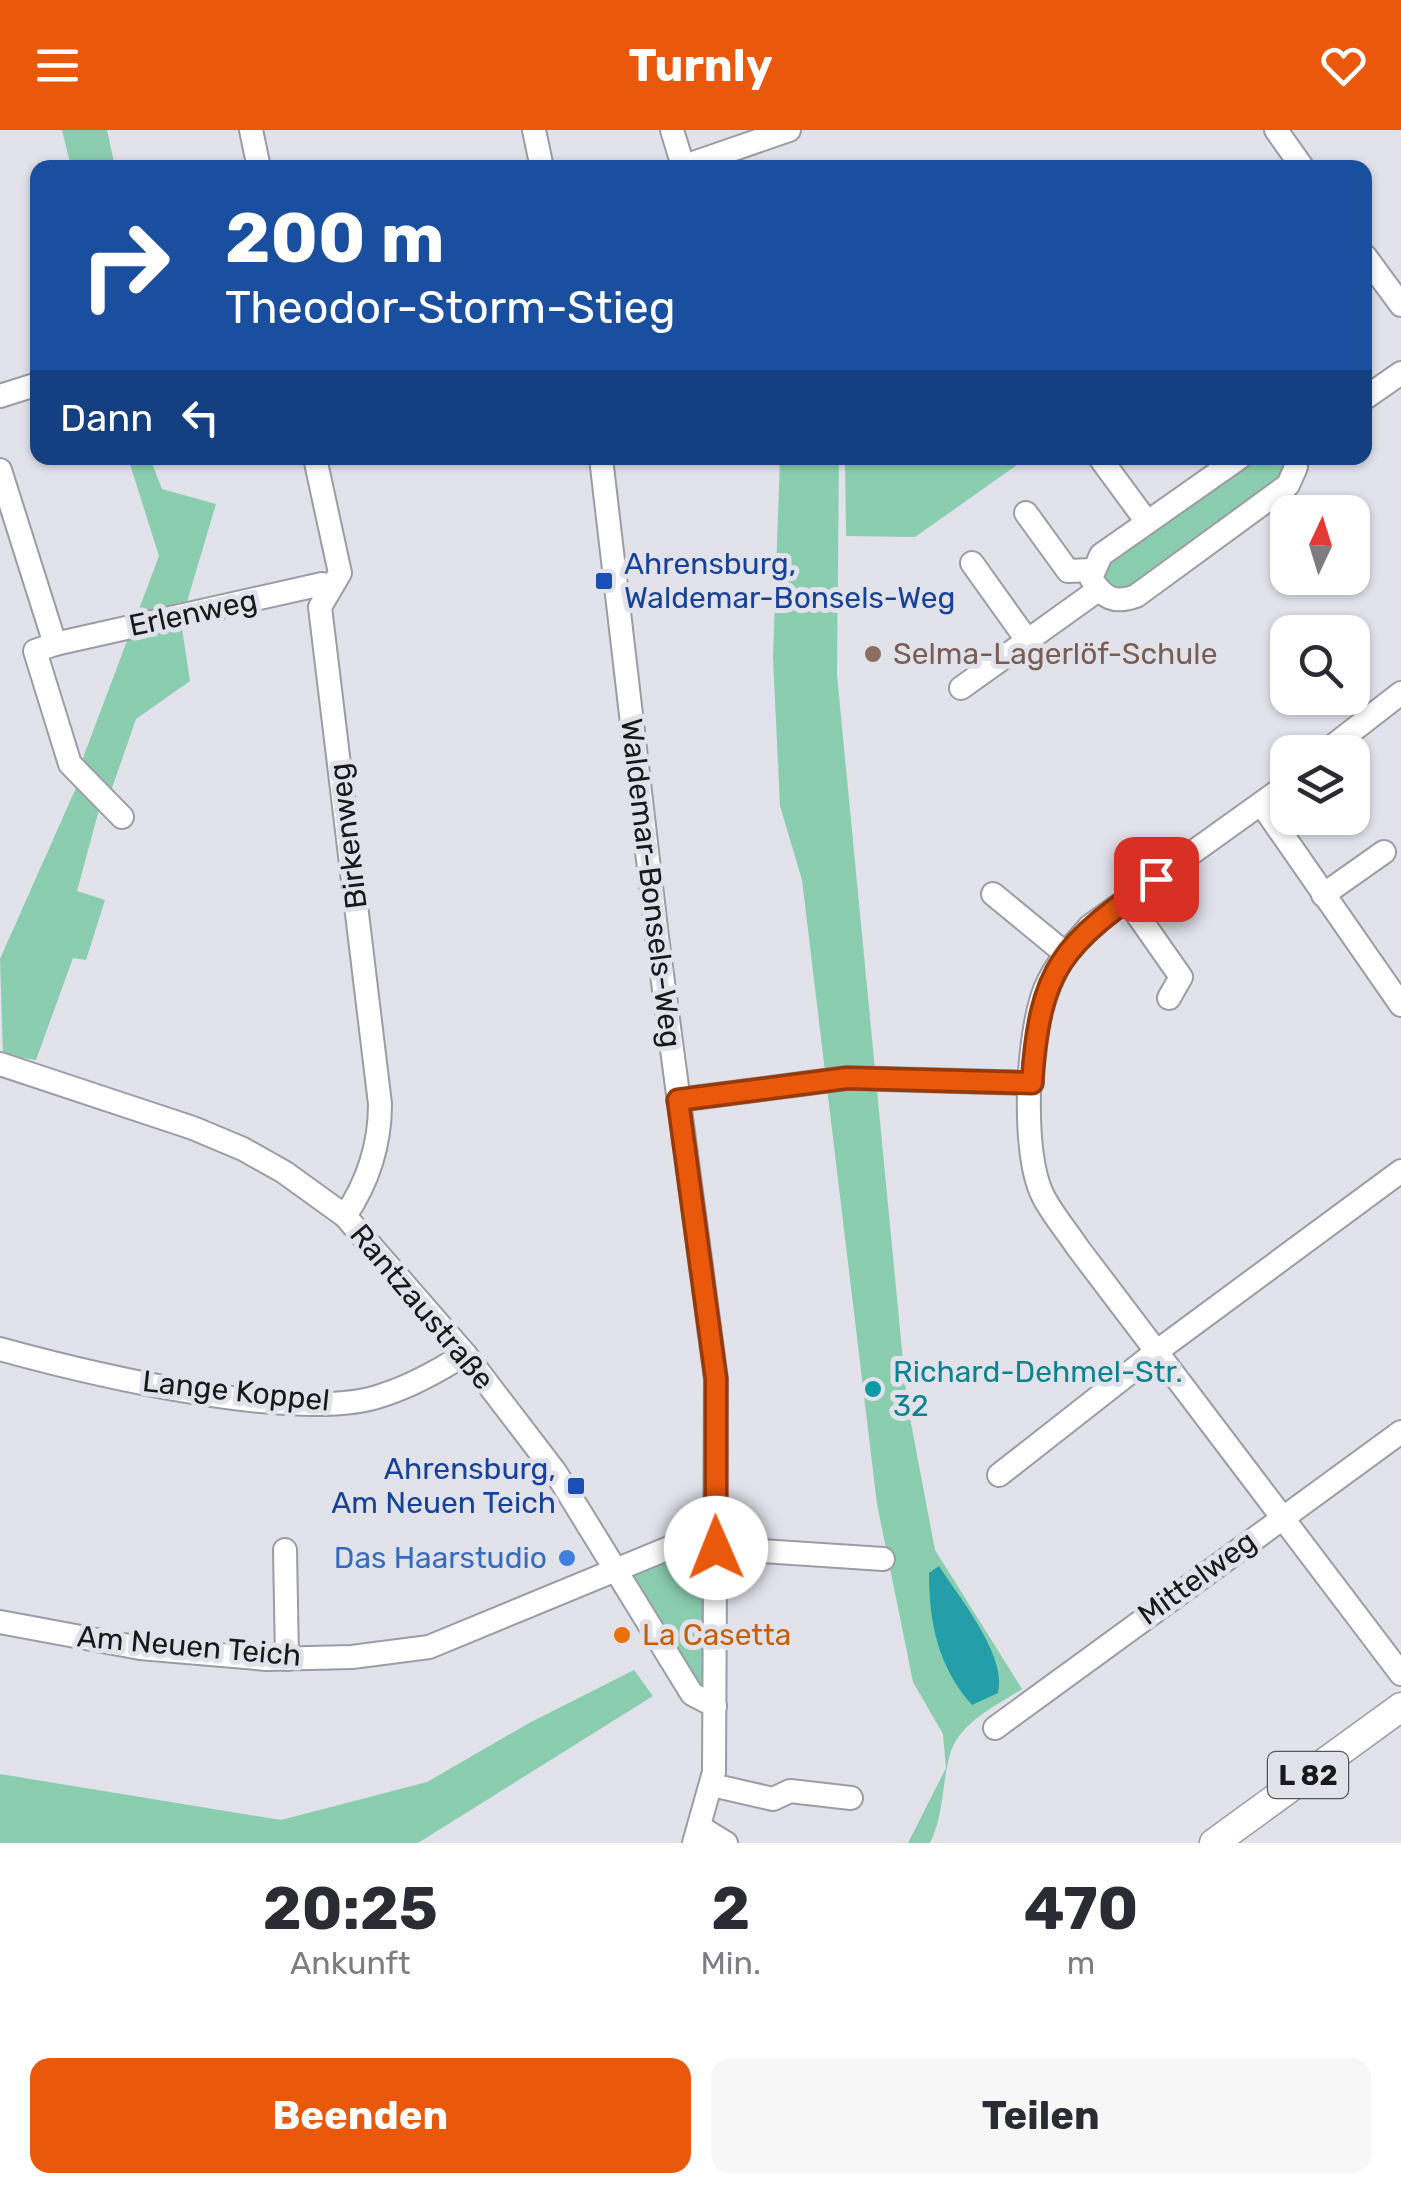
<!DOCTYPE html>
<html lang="de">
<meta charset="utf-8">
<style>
body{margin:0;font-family:Rubik,sans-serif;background:#f7f7f7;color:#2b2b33;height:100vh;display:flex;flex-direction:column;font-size:38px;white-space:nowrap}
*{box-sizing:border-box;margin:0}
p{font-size:32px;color:#7c7c81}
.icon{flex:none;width:55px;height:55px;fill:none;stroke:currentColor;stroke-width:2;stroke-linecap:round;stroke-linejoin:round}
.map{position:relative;height:1713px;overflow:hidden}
.sheet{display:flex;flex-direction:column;background:#fff;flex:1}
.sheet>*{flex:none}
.top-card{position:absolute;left:30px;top:30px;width:1342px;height:305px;border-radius:20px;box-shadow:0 2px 8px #0004;background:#1a4fa0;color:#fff;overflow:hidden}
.needle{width:65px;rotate:4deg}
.buttons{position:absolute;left:1270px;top:365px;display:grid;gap:20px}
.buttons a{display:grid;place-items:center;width:100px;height:100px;border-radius:20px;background:#fff;box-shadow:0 2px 8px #0004;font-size:50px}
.pin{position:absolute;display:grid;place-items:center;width:85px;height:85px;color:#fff;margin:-42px;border-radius:20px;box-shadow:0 5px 15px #0006}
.me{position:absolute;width:110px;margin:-55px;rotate:359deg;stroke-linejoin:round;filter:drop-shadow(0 0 8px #0008)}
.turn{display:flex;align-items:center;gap:35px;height:210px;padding:0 30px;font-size:45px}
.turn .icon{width:130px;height:130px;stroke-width:2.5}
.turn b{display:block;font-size:70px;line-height:85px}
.then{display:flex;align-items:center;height:95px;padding:0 30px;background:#0003;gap:20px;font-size:38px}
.eta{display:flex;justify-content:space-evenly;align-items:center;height:170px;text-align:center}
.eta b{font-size:60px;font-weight:700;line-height:70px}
.action{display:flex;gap:20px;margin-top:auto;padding:20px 30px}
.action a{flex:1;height:115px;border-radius:20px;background:#ea580c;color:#fff;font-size:40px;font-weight:700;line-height:115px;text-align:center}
.action a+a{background:#f7f7f7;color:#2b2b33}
header{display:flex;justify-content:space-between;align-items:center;height:130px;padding:0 30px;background:#ea580c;color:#fff;font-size:45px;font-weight:700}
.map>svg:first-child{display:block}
</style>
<header><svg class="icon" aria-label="menu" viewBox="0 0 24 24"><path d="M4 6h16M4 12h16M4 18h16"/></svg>Turnly<svg class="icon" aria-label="heart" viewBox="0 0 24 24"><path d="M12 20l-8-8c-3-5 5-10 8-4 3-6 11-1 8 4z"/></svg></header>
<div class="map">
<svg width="1401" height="1713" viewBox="0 0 1401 1713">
<rect width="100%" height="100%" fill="#e2e2eb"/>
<!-- green -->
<g fill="#8bceaf">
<polygon points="62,0 107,0 115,37 71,37"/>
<polygon points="128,328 150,328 162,359 216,374 181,492 190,551 136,589 112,658 96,651 81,633 159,426"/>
<path d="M780,328H839L837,545L907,1272L935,1420L1022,1559C998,1575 962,1591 951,1621C941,1652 945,1683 930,1713H908L946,1638L943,1604L913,1552L877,1374L802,750L780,676L773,528Z"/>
<polygon points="845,328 1027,328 915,407 846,406"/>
<polygon points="1248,328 1286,328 1288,333 1280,351 1122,461 1103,451 1104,432"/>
<polygon points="76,658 100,676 77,761 105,770 86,830 73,828 36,930 3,925 0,829"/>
<polygon points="709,1408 713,1570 700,1568 622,1443"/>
<polygon points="634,1540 653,1566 418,1713 0,1713 0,1644 281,1690 427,1652 531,1592"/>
</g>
<!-- water -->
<path fill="#249ea8" d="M939,1436C959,1467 1008,1527 998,1563L972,1575C938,1537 929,1493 929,1443Z"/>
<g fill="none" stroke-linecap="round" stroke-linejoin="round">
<defs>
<g id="minor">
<polyline points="251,0 259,38"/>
<polyline points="534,0 542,38"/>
<polyline points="672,0 683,36"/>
<polyline points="1276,0 1303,38"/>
<polyline points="679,38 789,0"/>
<polyline points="1365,126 1401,175"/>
<polyline points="0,266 38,254"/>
<polyline points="1365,268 1401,243"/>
<path d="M315,328L340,443L320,477L380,974C380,1016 368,1052 345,1086"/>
<polyline points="601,328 657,807 716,1249 714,1642 694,1713"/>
<polyline points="1100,328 1147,392"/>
<path d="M1239,328L1101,425L1091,448C1103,468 1114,474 1136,466L1288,355L1296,337L1295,328"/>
<polyline points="0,340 55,514 35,521 70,634 122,687"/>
<polyline points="1026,383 1068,441 1092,440"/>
<polyline points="972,433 1027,510"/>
<polyline points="55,514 322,454 331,457"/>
<polyline points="961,558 1098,460"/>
<polyline points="1325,622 1401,563"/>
<path d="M1288,654L1090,796C1073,815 1055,835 1045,859C1027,905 1021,1023 1043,1066C1052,1084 1067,1101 1078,1118L1401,1544"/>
<polyline points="1262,675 1401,875"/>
<polyline points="993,764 1066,824"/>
<polyline points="1323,765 1384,722"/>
<polyline points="1127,770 1181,847 1169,868"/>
<polyline points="0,934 193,998 243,1019 284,1042 345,1086 465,1224 556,1343 692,1564 715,1576"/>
<polyline points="678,970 847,948 1032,953"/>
<path d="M0,1219C87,1243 301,1295 383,1265C411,1256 440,1240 465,1224"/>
<polyline points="999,1345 1156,1222 1401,1041"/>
<polyline points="716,1418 883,1429"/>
<polyline points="285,1420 287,1529"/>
<polyline points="0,1492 140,1518 267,1529 352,1527 429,1517 715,1399"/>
<polyline points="995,1598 1401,1302"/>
<polyline points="712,1655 773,1669 790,1661 851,1668"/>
<polyline points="700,1697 726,1713"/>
</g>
<polyline id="major" points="1214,1713 1401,1577"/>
</defs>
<!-- minor casing -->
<use href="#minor" stroke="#9b9ca5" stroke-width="26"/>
<!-- major casing -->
<use href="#major" stroke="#9b9ca5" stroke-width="31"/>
<!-- minor -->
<use href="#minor" stroke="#fff" stroke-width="22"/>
<!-- major -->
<use href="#major" stroke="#fff" stroke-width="28"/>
</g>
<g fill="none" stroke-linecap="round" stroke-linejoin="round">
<defs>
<path id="route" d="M716,1418V1249L678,970L847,948L1032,953C1040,835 1063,815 1156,749"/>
</defs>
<!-- route casing -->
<use href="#route" stroke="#983908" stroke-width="25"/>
<!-- route -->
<use href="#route" stroke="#ea580c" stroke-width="18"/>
</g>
<!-- markers -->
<g fill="#1a4fb4" stroke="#e2e2eb" stroke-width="4">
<rect x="594" y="441" width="20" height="20" rx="5"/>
<rect x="566" y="1346" width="20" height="20" rx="5"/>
</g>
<circle fill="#8d6e63" stroke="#e2e2eb" stroke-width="4" cx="873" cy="524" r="10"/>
<circle fill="#0f9aa8" stroke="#e2e2eb" stroke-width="4" cx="873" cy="1259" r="10"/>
<circle fill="#3f7fe0" stroke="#e2e2eb" stroke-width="4" cx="567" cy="1428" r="10"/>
<circle fill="#e8710a" stroke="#e2e2eb" stroke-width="4" cx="622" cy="1505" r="10"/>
<g text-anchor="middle" stroke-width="10" stroke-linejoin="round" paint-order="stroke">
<!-- shield labels -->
<rect fill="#e2e2eb" stroke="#55555a" stroke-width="2.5" x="1268" y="1622" width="80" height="46" rx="8"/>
<g font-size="28" font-weight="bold" fill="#19191c">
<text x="1308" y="1655">L 82</text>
</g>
<!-- transit labels -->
<g font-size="30" fill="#164399" stroke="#e2e2eb" text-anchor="start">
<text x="624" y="444">Ahrensburg,<tspan x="624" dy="34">Waldemar-Bonsels-Weg</tspan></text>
<text x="556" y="1349" text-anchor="end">Ahrensburg,<tspan x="556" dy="34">Am Neuen Teich</tspan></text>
</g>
<!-- street labels -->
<g font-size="30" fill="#19191c" stroke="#e2e2eb">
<text transform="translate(193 483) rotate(-12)" y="10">Erlenweg</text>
<text transform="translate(348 706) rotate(-97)" y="10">Birkenweg</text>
<text transform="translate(651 753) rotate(83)" y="10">Waldemar-Bonsels-Weg</text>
<text transform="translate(422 1177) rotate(50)" y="10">Rantzaustraße</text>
<text transform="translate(236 1261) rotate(6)" y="10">Lange Koppel</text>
<text transform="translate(1197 1448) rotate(-36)" y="10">Mittelweg</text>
<text transform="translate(189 1516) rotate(5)" y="10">Am Neuen Teich</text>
</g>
<!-- education labels -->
<g font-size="30" fill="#785e54" stroke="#e2e2eb" text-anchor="start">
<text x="893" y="534">Selma-Lagerlöf-Schule</text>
</g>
<!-- culture labels -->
<g font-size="30" fill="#0d838f" stroke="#e2e2eb" text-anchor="start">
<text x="893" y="1252">Richard-Dehmel-Str.<tspan x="893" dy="34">32</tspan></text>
</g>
<!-- shop labels -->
<g font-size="30" fill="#366cbe" stroke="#e2e2eb" text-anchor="end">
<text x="547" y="1438">Das Haarstudio</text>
</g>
<!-- food labels -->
<g font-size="30" fill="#c56008" stroke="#e2e2eb" text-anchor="start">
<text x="642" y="1515">La Casetta</text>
</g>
</g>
</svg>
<div class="buttons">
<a><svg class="needle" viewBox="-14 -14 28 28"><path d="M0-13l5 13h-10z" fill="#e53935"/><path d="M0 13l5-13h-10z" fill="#7c7c81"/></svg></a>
<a><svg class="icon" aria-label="search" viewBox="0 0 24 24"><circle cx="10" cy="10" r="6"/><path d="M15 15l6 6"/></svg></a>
<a><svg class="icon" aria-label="layers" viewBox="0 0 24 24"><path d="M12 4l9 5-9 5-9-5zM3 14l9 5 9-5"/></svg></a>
</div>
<div class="pin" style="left:1156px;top:749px;background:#d93025"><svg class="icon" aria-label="arrive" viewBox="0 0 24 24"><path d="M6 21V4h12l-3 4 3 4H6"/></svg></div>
<svg class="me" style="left:716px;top:1418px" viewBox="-20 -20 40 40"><circle r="19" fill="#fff"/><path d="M0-13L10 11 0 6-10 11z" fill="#ea580c"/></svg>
<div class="top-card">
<div class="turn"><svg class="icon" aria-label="right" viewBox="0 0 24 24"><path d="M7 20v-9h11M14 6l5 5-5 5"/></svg><div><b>200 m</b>Theodor-Storm-Stieg</div></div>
<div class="then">Dann<svg class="icon" aria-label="left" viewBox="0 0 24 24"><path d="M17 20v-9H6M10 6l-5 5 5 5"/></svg></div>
</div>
</div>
<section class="sheet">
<div class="eta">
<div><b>20:25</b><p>Ankunft</p></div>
<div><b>2</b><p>Min.</p></div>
<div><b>470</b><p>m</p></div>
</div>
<div class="action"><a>Beenden</a><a>Teilen</a></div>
</section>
